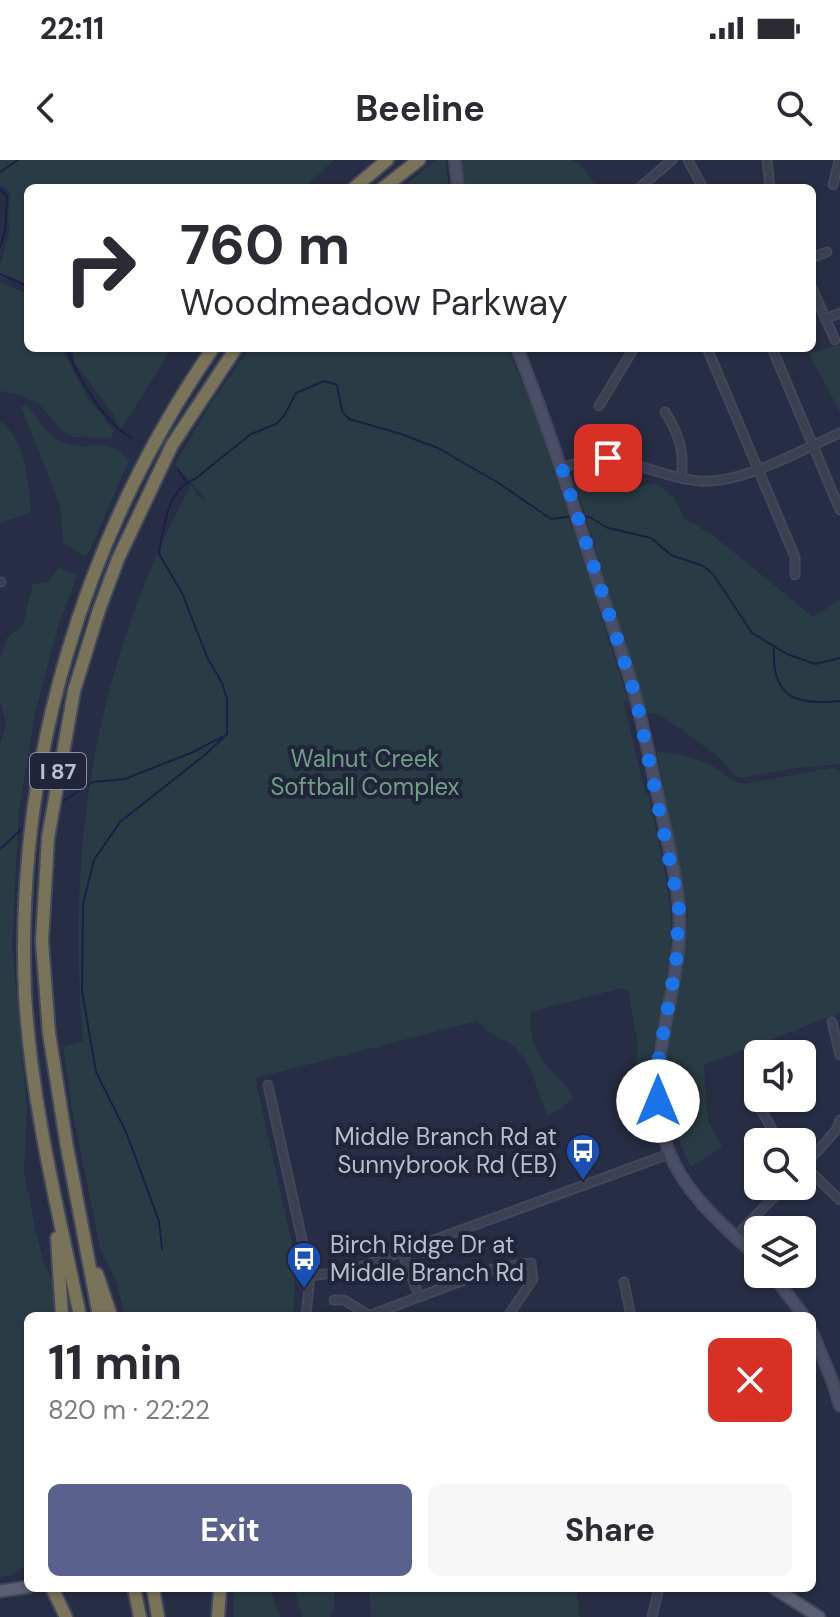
<!DOCTYPE html>
<meta charset="utf-8">
<style>
body{margin:0;font-family:"DM Sans",sans-serif;background:#f7f7f7;color:#2b2b33;height:100vh;display:flex;flex-direction:column;font-size:30px;white-space:nowrap}
*{box-sizing:border-box;margin:0}
p{font-size:26px;color:#7c7c81}
.icon{flex:none;width:44px;height:44px;fill:none;stroke:currentColor;stroke-width:2;stroke-linecap:round;stroke-linejoin:round}
.map{position:relative;flex:1;overflow:hidden}
.drawer{position:absolute;left:24px;top:1152px;width:792px;height:280px;display:flex;flex-direction:column;background:#fff;border-radius:12px;box-shadow:0 2px 6px #0004}
.drawer>*{flex:none}
.guide{position:absolute;left:24px;top:24px;width:792px;height:168px;border-radius:12px;box-shadow:0 2px 6px #0004;background:#fff;color:#2b2b33;overflow:hidden}
.fabs{position:absolute;left:744px;top:880px;display:grid;gap:16px}
.fabs a{display:grid;place-items:center;width:72px;height:72px;border-radius:12px;background:#fff;box-shadow:0 2px 6px #0004;font-size:40px}
.pin{position:absolute;display:grid;place-items:center;width:68px;height:68px;color:#fff;margin:-34px;border-radius:16px;box-shadow:0 4px 12px #0006}
.me{position:absolute;width:88px;margin:-44px;rotate:0deg;stroke-linejoin:round;filter:drop-shadow(0 0 6px #0008)}
.turn{display:flex;align-items:center;gap:28px;height:168px;padding:0 24px;font-size:36px}
.turn .icon{width:104px;height:104px;stroke-width:2.5}
.turn b{display:block;font-size:56px;line-height:68px}
.round{display:grid;place-items:center;flex:none;width:84px;height:84px;border-radius:12px;background:#f7f7f7}
.overview{display:flex;align-items:center;justify-content:space-between;height:136px;padding:0 24px}
h1{font-size:48px;font-weight:700;line-height:60px}
.action{display:flex;gap:16px;margin-top:auto;padding:16px 24px}
.action a{flex:1;height:92px;border-radius:12px;background:#59618c;color:#fff;font-size:32px;font-weight:700;line-height:92px;text-align:center}
.action a+a{background:#f7f7f7;color:#2b2b33}
.status{display:flex;justify-content:space-between;align-items:center;height:56px;padding:0 40px;background:#fff;direction:ltr}
.status svg{height:22px;fill:currentColor}
header{display:flex;justify-content:space-between;align-items:center;height:104px;padding:0 24px;background:#fff;font-size:36px;font-weight:700}
.map>svg:first-child{display:block}
</style>
<div class="status"><b>22:11</b><svg viewBox="0 0 49 12"><path d="M0 12V9h3v3zM5 12V6h3v6zM10 12V3h3v9zM15 12V0h3v12zM26 1h20v11H26zM47 4h2v5h-2z"/></svg></div>
<header><svg class="icon" aria-label="back" viewBox="0 0 24 24"><path d="M15 5l-7 7 7 7"/></svg>Beeline<svg class="icon" aria-label="search" viewBox="0 0 24 24"><circle cx="10" cy="10" r="6"/><path d="M15 15l6 6"/></svg></header>
<div class="map">
<svg width="840" height="1457" viewBox="0 0 840 1457">
<rect width="100%" height="100%" fill="#272d44"/>
<!-- green -->
<g fill="#293c45">
<polygon points="0,0 334,0 304,28 28,28 28,128 13,119 0,118 0,107 10,69 8,56 11,35 8,30 0,25"/>
<polygon points="436,0 445,0 449,28 402,28"/>
<polygon points="462,0 572,0 583,7 597,28 464,28"/>
<polygon points="0,122 28,134 28,188 62,188 85,234 114,271 111,278 73,277 62,271 39,244 17,234 0,231"/>
<polygon points="840,185 840,252 809,193"/>
<polygon points="72,188 172,188 120,271 114,255 75,203"/>
<path d="M250,188H508L535,254L629,542L623,540L645,632L648,634C660,690 677,749 670,807C665,844 650,880 652,918L644,922L636,915L637,878L628,831L621,828L531,852C528,871 535,892 548,907C558,919 567,923 573,938L558,951L547,955C538,933 532,902 513,886C502,877 485,872 477,861L255,918L296,1102L293,1156H125L116,1121L100,1087L72,948L63,887L83,881C66,682 96,502 191,325L199,337L207,341L175,304L213,240Z"/>
<path d="M26,245C39,257 44,273 60,281C88,295 104,272 129,301L88,394L83,396L63,382L60,345L21,247Z"/>
<path d="M0,261C27,282 28,320 31,352L0,363Z"/>
<polygon points="590,308 601,318 631,330 644,325 656,324 674,337 684,358 714,376 813,457 840,440 840,604 797,608 740,618 732,613 719,597 678,567 658,554 646,554 575,323 574,315"/>
<polygon points="58,407 77,416 59,463 35,553 19,651 12,784 27,951 24,1012 36,1073 44,1103 54,1125 57,1156 28,1156 28,1401 20,1411 0,1418 0,585 6,563 0,540 0,500 7,478 23,465 33,424 49,422"/>
<path d="M657,592C673,593 694,597 709,604C722,610 727,621 743,624L831,608L840,610V853L704,905L708,961L722,987L691,1007C674,974 664,938 669,901L664,899L685,787L688,756Z"/>
<polygon points="233,1428 270,1428 280,1457 234,1457"/>
<polygon points="294,1428 346,1428 346,1429 334,1433 334,1448 330,1457 302,1457"/>
<polygon points="369,1428 576,1428 580,1457 371,1457"/>
</g>
<g fill="none" stroke-linecap="round" stroke-linejoin="round">
<!-- stream -->
<g stroke="#192143" stroke-width="2">
<polyline points="0,12 18,0"/>
<path d="M0,29L7,36C6,53 7,71 0,87"/>
<polyline points="0,114 28,126"/>
<path d="M67,188C76,216 106,265 132,278"/>
<polyline points="178,310 186,321"/>
<polyline points="580,356 589,357 608,368 651,378 671,395 703,406 713,414 752,473 787,494 815,504 840,498"/>
<path d="M774,487C771,537 795,546 840,541"/>
<polyline points="60,643 93,622 125,619 193,592 222,577"/>
<polyline points="0,689 25,666"/>
<path d="M162,1089L159,1061L126,972L96,912L82,831L83,744L94,700L120,662L206,594L227,574V539L222,523L207,497L182,433L159,394C164,367 166,330 195,319L251,274L276,264L284,256L296,233L324,221L337,225L342,251L349,259L398,273L438,288L497,322L551,359L574,356"/>
</g>
<defs>
<g id="minor">
<polyline points="688,0 703,28"/>
<polyline points="767,0 770,28"/>
<polyline points="833,25 839,0"/>
<polyline points="639,28 672,0"/>
<polyline points="812,98 827,92"/>
<polyline points="812,128 835,180"/>
<polyline points="825,159 840,153"/>
<polyline points="707,188 795,397 795,415"/>
<polyline points="772,188 840,350"/>
<polyline points="599,246 634,188"/>
<path d="M665,252C679,274 685,292 681,318"/>
<path d="M562,308C577,303 594,296 610,299C640,303 669,319 700,321C744,324 800,290 840,273"/>
<polyline points="0,422 1,422"/>
<polyline points="832,862 840,895"/>
<polyline points="268,925 310,1116 306,1156"/>
<polyline points="757,942 779,982"/>
<polyline points="802,1004 840,1040"/>
<polyline points="802,1009 836,970 840,960"/>
<polyline points="735,1077 785,1026"/>
<polyline points="402,1092 419,1136"/>
<polyline points="310,1116 349,1111 669,994"/>
<polyline points="624,1122 631,1156"/>
<polyline points="334,1140 344,1140 369,1155"/>
<polyline points="368,1156 496,1108 531,1103 533,1119 508,1156"/>
<polyline points="652,1457 659,1428"/>
</g>
<g id="secondary">
<polyline points="455,0 458,28"/>
<path d="M517,188C549,267 574,348 600,429C612,465 626,502 636,539C645,574 652,610 660,645C667,678 676,713 679,747C686,832 636,905 669,992C685,1034 726,1068 758,1098"/>
<polyline points="772,1114 804,1156"/>
<polyline points="812,1172 832,1220 840,1246"/>
</g>
<g id="primary">
<polyline points="774,1428 819,1457"/>
<polyline points="0,1431 28,1427"/>
</g>
<g id="motorway">
<polyline points="354,28 387,0"/>
<polyline points="383,28 419,0"/>
<polyline points="57,1078 62,1156"/>
<polyline points="97,1114 111,1156"/>
<path d="M80,1156C58,1050 31,942 25,834C15,604 83,377 213,188"/>
<polyline points="99,1156 67,987 49,873 42,781 48,678 74,531 99,450 118,399 172,285 236,188"/>
<polyline points="52,1428 66,1457"/>
<polyline points="134,1428 140,1457"/>
<polyline points="153,1428 158,1457"/>
<polyline points="218,1457 220,1428"/>
</g>
</defs>
<!-- minor casing -->
<use href="#minor" stroke="#42475a" stroke-width="11"/>
<!-- secondary casing -->
<use href="#secondary" stroke="#42475a" stroke-width="14"/>
<!-- primary casing -->
<use href="#primary" stroke="#42475a" stroke-width="15"/>
<!-- motorway casing -->
<use href="#motorway" stroke="#43485b" stroke-width="16"/>
<!-- minor -->
<use href="#minor" stroke="#3c4053" stroke-width="7"/>
<!-- secondary -->
<use href="#secondary" stroke="#4a4e66" stroke-width="10"/>
<!-- primary -->
<use href="#primary" stroke="#5a5f73" stroke-width="11"/>
<!-- motorway -->
<use href="#motorway" stroke="#797459" stroke-width="12"/>
</g>
<g fill="none" stroke-linecap="round" stroke-linejoin="round">
<!-- route -->
<polyline stroke="#1a73e8" stroke-width="14" stroke-dasharray="0 25.2" points="608,298 591,299 562,308 636,538 679,746 676,804 658,902 658,941"/>
</g>
<!-- icons -->
<defs>
<symbol id="bus-pin" viewBox="-11 -11 22 30"><path d="M0 17L-7.5 6A9.5 9.5 0 1 1 7.5 6Z" fill="#1a4fb4" stroke="#202539"/><path d="M-5-6H5V4H4V6H2V4H-2V6H-4V4H-5ZM-3.5-4V0h7V-4ZM-3.5 1.2v1.5H-2V1.2ZM2 1.2v1.5H3.5V1.2Z" fill="#fff"/></symbol>
</defs>
<g fill-rule="evenodd">
<use href="#bus-pin" x="563" y="971" width="40" height="54"/>
<use href="#bus-pin" x="284" y="1079" width="40" height="54"/>
</g>
<g text-anchor="middle" stroke-width="8" stroke-linejoin="round" paint-order="stroke">
<!-- shield labels -->
<rect fill="#202539" stroke="#8b8fa1" stroke-width="2" x="30" y="593" width="56" height="36" rx="6"/>
<g font-size="22" font-weight="bold" fill="#b9bdcd">
<text x="58" y="619">I 87</text>
</g>
<!-- park labels -->
<g font-size="24" fill="#709e84" stroke="#202539">
<text x="365" y="607">Walnut Creek<tspan x="365" dy="28">Softball Complex</tspan></text>
</g>
<!-- poi labels -->
<g font-size="24" fill="#b9bdcd" stroke="#202539" text-anchor="end">
<text x="557" y="985">Middle Branch Rd at<tspan x="557" dy="28">Sunnybrook Rd (EB)</tspan></text>
<text x="330" y="1093" text-anchor="start">Birch Ridge Dr at<tspan x="330" dy="28">Middle Branch Rd</tspan></text>
</g>
</g>
</svg>
<div class="fabs">
<a><svg class="icon" aria-label="sound" viewBox="0 0 24 24"><path d="M4 9h4l5-4v14l-5-4H4zM17 9q2 3 0 6"/></svg></a>
<a><svg class="icon" aria-label="search" viewBox="0 0 24 24"><circle cx="10" cy="10" r="6"/><path d="M15 15l6 6"/></svg></a>
<a><svg class="icon" aria-label="layers" viewBox="0 0 24 24"><path d="M12 4l9 5-9 5-9-5zM3 14l9 5 9-5"/></svg></a>
</div>
<div class="pin" style="left:608px;top:298px;background:#d93025"><svg class="icon" aria-label="arrive" viewBox="0 0 24 24"><path d="M6 21V4h12l-3 4 3 4H6"/></svg></div>
<svg class="me" style="left:658px;top:941px" viewBox="-20 -20 40 40"><circle r="19" fill="#fff"/><path d="M0-13L10 11 0 6-10 11z" fill="#1a73e8"/></svg>
<div class="guide">
<div class="turn"><svg class="icon" aria-label="right" viewBox="0 0 24 24"><path d="M7 20v-9h11M14 6l5 5-5 5"/></svg><div><b>760 m</b>Woodmeadow Parkway</div></div>
</div>
<section class="drawer">
<div class="overview"><div><h1>11 min</h1><p>820 m · 22:22</p></div><a class="round" style="background:#d93025;color:#fff"><svg class="icon" aria-label="close" viewBox="0 0 24 24"><path d="M6 6l12 12M18 6L6 18"/></svg></a></div>
<div class="action"><a>Exit</a><a>Share</a></div>
</section>
</div>
